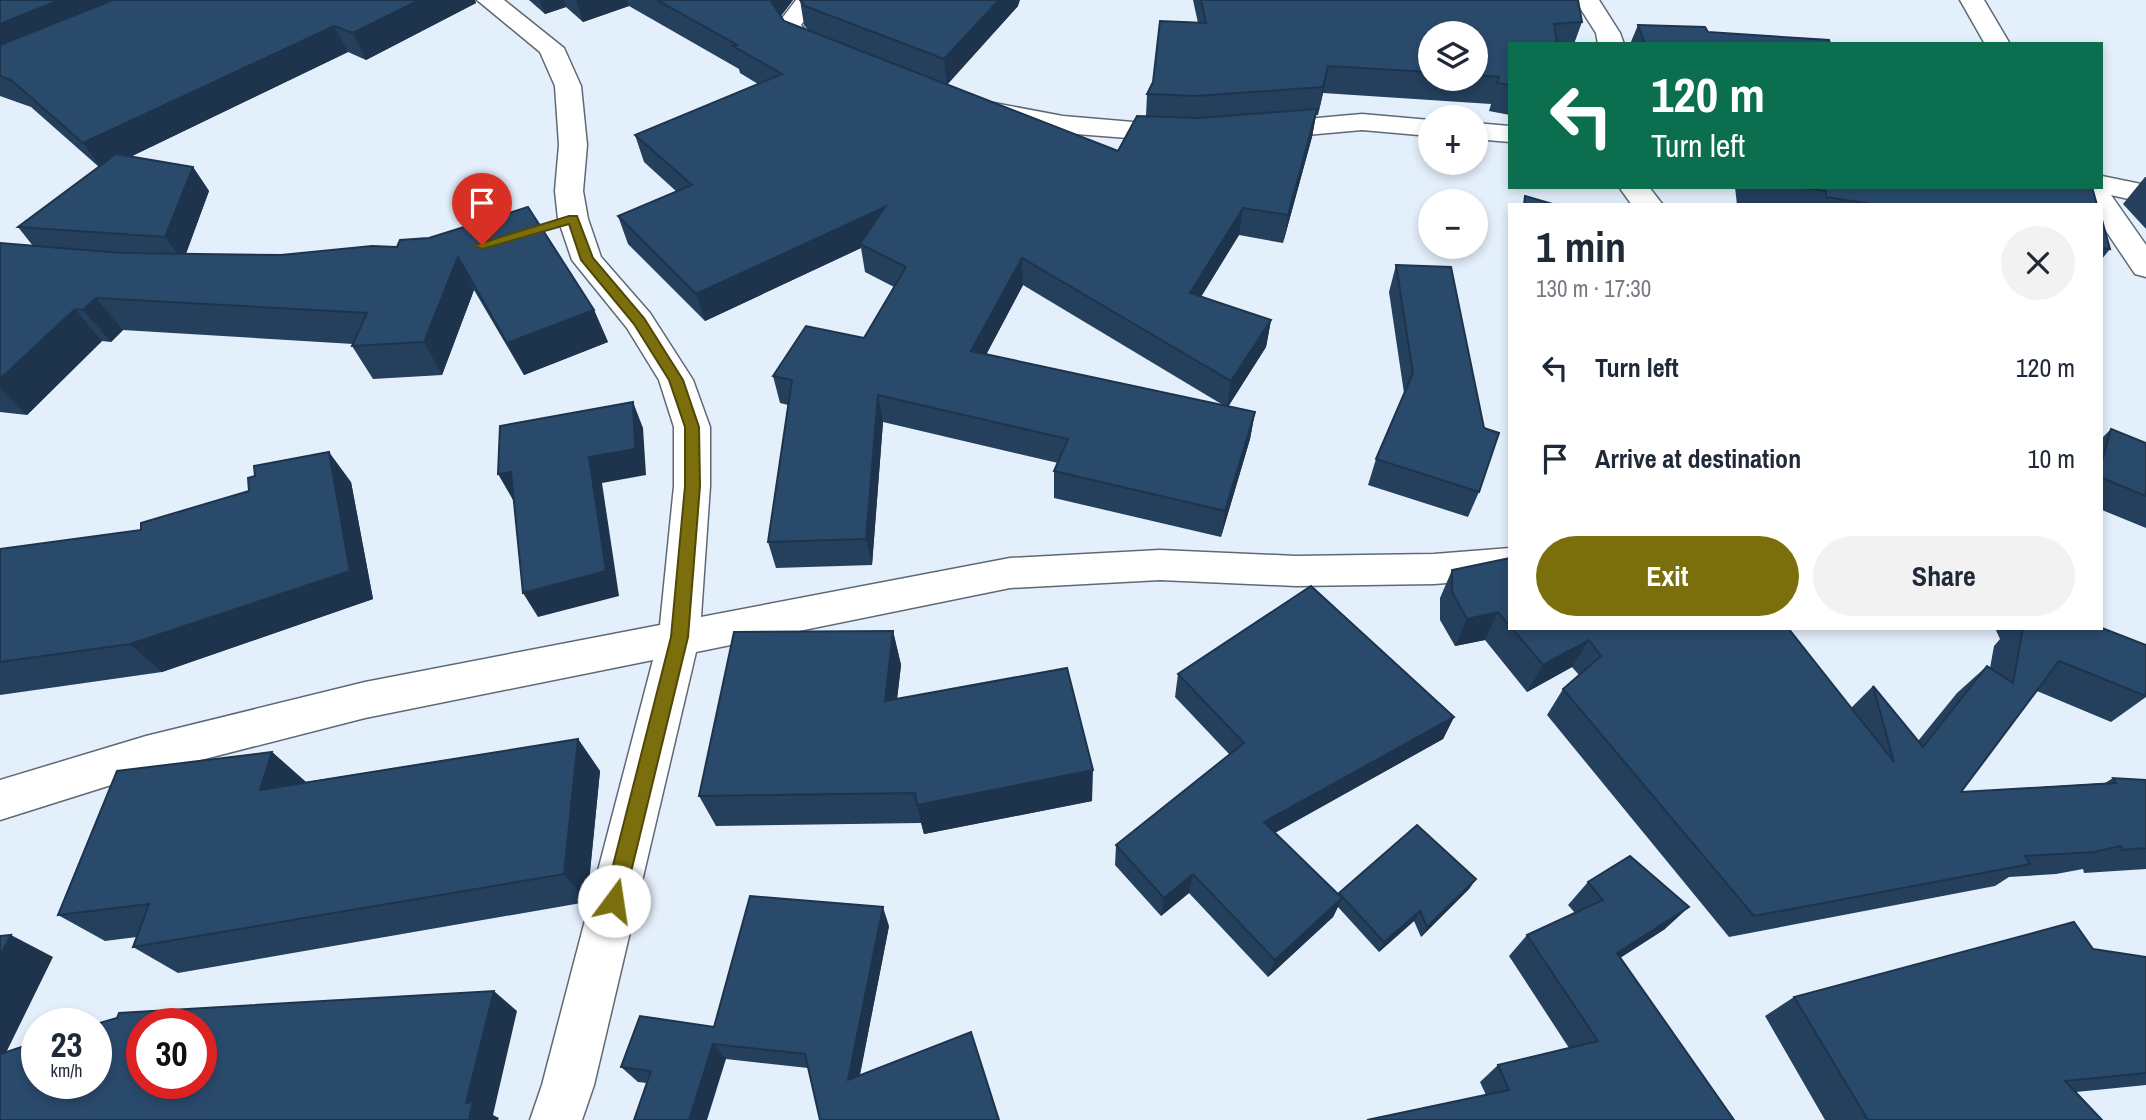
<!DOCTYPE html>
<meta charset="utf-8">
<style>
body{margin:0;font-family:"Archivo Narrow",sans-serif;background:#f2f2f3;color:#1f2937;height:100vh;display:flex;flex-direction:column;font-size:26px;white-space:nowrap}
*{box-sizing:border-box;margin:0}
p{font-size:23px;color:#747a83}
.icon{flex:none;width:38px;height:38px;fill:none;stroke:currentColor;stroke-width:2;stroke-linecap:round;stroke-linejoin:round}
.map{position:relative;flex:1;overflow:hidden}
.details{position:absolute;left:1508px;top:203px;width:595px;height:427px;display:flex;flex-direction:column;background:#fff;border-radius:0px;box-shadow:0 4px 10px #0003}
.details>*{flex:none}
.top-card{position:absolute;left:1508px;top:42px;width:595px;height:147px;border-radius:0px;box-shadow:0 4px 10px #0003;background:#0b6e4f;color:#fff;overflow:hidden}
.controls{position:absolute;left:1418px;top:21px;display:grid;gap:14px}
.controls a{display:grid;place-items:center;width:70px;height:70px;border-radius:50%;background:#fff;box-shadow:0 4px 10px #0003;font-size:35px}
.speed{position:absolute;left:21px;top:1008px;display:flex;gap:14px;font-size:35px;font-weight:700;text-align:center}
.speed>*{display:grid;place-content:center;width:91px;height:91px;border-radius:50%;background:#fff;box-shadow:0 4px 10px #0003;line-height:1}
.speed small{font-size:18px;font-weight:400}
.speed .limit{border:10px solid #d22;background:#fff;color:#111}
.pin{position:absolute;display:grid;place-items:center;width:60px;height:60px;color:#fff;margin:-72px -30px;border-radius:50% 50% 50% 0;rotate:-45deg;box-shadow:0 0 7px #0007}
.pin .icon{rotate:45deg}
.me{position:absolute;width:77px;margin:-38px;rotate:14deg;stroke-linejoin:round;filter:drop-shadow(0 0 5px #0008)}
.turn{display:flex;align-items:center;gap:24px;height:147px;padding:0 28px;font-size:32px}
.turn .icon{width:91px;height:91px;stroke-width:2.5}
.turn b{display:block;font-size:49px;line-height:60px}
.round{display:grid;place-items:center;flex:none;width:74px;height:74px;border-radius:37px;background:#f2f2f3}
.headline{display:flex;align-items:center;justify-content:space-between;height:119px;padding:0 28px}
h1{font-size:42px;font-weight:700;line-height:52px}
.button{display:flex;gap:14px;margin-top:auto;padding:14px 28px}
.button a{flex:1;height:80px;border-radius:42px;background:#7b6f0d;color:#fff;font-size:28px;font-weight:700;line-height:80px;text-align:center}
.button a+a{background:#f2f2f3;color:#1f2937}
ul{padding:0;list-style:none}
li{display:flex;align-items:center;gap:21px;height:91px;padding:0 28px}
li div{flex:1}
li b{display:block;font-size:26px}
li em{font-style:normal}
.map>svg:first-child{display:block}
</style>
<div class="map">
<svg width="2146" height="1120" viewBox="0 0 2146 1120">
<rect width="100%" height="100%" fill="#e4effc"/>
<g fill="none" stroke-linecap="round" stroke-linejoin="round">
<defs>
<g id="minor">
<polygon points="477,0 504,0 564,48 581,86 587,145 583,191 588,219 601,257 650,313 693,380 710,427 710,486 701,617 1010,558 1160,550 1296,556 1434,554 1510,548 1510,578 1434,584 1296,586 1160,580 1010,588 696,652 594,1085 582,1120 530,1120 542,1085 653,660 365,718 146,774 0,820 0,780 146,736 365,682 660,625 674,486 674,427 659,380 627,328 572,260 558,219 555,191 559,145 555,86 540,52"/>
<path d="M796,0H820L801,25C812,40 831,39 841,53L837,58C811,65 789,44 777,25Z"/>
<polygon points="1575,0 1599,0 1620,33 1624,44 1598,44 1596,33"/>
<polygon points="1960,0 1984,0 2010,44 1985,44"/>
<polygon points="994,103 1063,116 1180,126 1190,128 1194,134 1190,140 1180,142 1063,133 984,117 981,111 984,105"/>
<polygon points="1362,114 1430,120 1430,136 1362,130 1261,139 1251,137 1247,131 1251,125 1261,123"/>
<polygon points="1475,123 1510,126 1510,142 1475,139"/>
<polygon points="2102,176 2146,185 2146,203 2111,195 2146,245 2146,277 2135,274 2102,225 2102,205 2088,205 2076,187 2102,187"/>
<polygon points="1619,187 1649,187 1663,205 1632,205"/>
</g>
</defs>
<!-- minor casing -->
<use href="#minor" stroke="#5f6974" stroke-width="3"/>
<!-- minor -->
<use href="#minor" fill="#fff" fill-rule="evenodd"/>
</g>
<!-- wall -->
<g fill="#24405d" fill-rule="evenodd">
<polygon points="0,0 475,0 476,3 366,60 348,52 130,157 193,167 209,191 186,254 281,255 397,247 400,240 594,310 608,342 524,375 474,290 442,375 373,379 352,346 353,344 123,330 111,342 102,341 27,415 0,412 0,243 33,246 18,227 99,167 31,107 0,96"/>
<path d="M529,0H793L781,16L784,21L808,30L804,25L800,0L1018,6L947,84L1118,151L1146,116L1147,94L1198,23L1193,0H1578L1582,22L1574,44H1510V115L1489,111L1491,104L1323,93L1318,115H1316L1312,137L1283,243L1239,235L1201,296L1271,320L1266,347L1228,407L1255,412L1250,439L1221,537L1054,498V471L1058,463L883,422L872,565L776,568L768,542L788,405L780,403L773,376L864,338L894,287L865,272L861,248L705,321L628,244L618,216L677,192L644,162L635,135L758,84L740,73L739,69L629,6L583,22L566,7L545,14ZM1430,33H1475V79H1430ZM1023,285L1223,405L986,355Z"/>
<polygon points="1638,25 1708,32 1830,44 1630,44"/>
<polygon points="2145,177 2146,177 2146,229 2123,204"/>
<polygon points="1735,187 2092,187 2097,205 1737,205"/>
<polygon points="2102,220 2110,249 2102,259"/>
<polygon points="1396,265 1479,492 1468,517 1368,485 1376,459 1404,393 1389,292"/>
<polygon points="2111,429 2146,443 2146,528 2102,510 2102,438"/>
<polygon points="351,482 373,599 162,672 0,695 0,549 141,530"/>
<polygon points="1510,558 1510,628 1788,628 1851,708 1873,686 1918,741 1957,693 1987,666 1990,668 1994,646 2000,639 1995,628 2102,628 2146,645 2146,697 2111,722 2037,691 1961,792 2105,783 2113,778 2146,780 2146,869 2084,873 2083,869 2056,874 2009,877 1995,886 1729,937 1547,715 1563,689 1579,675 1572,667 1527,692 1485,640 1455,646 1440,620 1440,598 1452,570"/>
<polygon points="1886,628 1905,628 1903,630"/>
<polygon points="893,631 901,665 897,699 1092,801 924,834 921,823 716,826 699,796"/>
<polygon points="1178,674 1454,717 1443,739 1275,833 1338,895 1339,893 1476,879 1469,889 1421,937 1414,921 1379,952 1338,907 1333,917 1268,977 1189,893 1161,916 1115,865 1116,845 1230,755 1175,697"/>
<polygon points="578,739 600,771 587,902 178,973 133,947 137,937 105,941 58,915 272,752 306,782"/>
<polygon points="1588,882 1665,929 1620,958 1734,1120 1486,1095 1480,1082 1498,1065 1569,1048 1509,956 1527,935 1575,913 1568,905"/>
<polygon points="889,926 860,1075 999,1120 808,1068 726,1059 647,1083 638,1082 621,1067 714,1027"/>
<polygon points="2093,949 2146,957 2146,1085 2076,1092 2102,1120 1825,1120 1765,1016 1794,997"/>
</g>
<!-- shaded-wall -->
<g fill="#1d344c">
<polygon points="59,0 139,0 0,59 0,24"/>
<polygon points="419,0 475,0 476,3 366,60 353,33"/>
<polygon points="540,0 564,0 566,7 545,14"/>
<polygon points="576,0 627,0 629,6 583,22"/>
<polygon points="769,0 793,0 774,25"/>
<polygon points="999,0 1020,0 1018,6 947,85 944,59"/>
<polygon points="334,26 348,52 103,170 83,143"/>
<polygon points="1328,66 1323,93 1318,115 1323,87"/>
<polygon points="1317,109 1312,137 1283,243 1288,215"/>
<polygon points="193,167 209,191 183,261 165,237"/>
<polygon points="885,207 860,244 861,248 705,321 696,294"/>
<polygon points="1243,208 1239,235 1187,320 1190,293"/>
<polygon points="458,257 474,290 442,375 424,342"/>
<polygon points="1022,258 1023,285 973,379 971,351"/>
<polygon points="96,298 123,330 111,342 83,310"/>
<polygon points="75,309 102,341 27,415 0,388 0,379"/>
<polygon points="594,310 608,342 524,375 507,343"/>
<polygon points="1271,320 1266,347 1227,408 1231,381"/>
<polygon points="878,395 883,422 872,565 866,539"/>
<polygon points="633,402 643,428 646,475 602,483 619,596 538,617 523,593 589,457"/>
<polygon points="1255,412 1250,439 1221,537 1225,511"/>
<polygon points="329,452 351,482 373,599 162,672 130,644"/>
<polygon points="511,472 526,498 513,500 498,474"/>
<polygon points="1498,612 1485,640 1455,646 1467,619"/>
<polygon points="893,631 901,665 893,734 885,701"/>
<polygon points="1589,640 1572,667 1527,692 1543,665"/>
<polygon points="1454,717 1443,739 1258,842 1264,822"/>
<polygon points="578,739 600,771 587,902 564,874"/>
<polygon points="272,752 307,783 260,790"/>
<polygon points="1093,770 1092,801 924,834 917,805"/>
<polygon points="1193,874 1189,893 1161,916 1164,898"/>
<polygon points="1476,879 1469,889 1421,937 1427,927"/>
<polygon points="1342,898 1333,917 1268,977 1275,960"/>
<polygon points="883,907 889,926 856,1094 848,1080"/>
<polygon points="1689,907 1665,929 1595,974 1617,953"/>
<polygon points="1420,911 1414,921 1379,952 1384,942"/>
<polygon points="11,935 53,957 0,1065 0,956"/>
<polygon points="494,991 517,1011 493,1115 499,1118 498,1120 469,1120 466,1103"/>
<polygon points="713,1044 726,1059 707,1120 689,1120"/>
</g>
<!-- building -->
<g fill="#2a4a6c" stroke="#1d344c" stroke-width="2" fill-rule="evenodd">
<polygon points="0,0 59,0 0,24"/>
<polygon points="113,0 419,0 353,33 334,26 83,143 11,80 0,76 0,45"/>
<polygon points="657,0 770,0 784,21 1118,151 1137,116 1197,118 1317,109 1288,215 1243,208 1190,293 1271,320 1231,381 1022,258 971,351 1255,412 1225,511 1054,471 1068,439 878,395 866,539 768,542 792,380 773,376 806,326 864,338 906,267 860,244 885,207 696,294 618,216 692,185 635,135 782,74 733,46 737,45"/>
<polygon points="800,0 999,0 944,59 805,6"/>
<polygon points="1201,0 1578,0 1582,22 1554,24 1557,44 1510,44 1510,85 1497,83 1499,77 1475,75 1475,33 1430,33 1430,72 1328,66 1323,87 1196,96 1147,94 1153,82 1160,21 1206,23"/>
<polygon points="1638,25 1705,27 1708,32 1829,40 1830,44 1645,44"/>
<polygon points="116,154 193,167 165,237 18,227"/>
<polygon points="1797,187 2092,187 2097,205 1877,205 1826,197 1826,191"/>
<polygon points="1525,196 1556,205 1524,205"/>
<polygon points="528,207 594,310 507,343 458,257 424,342 352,346 367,313 96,298 83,310 75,309 0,379 0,243 121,253 281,255 372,246 397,247 400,240 429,238"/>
<polygon points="2102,220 2110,249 2102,248"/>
<polygon points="1396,265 1451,267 1484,428 1499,433 1479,492 1376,459 1413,373"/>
<polygon points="633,402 635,449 589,457 606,571 523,593 511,472 498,474 500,426"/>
<polygon points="2111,429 2146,443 2146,496 2102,478 2102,461"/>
<polygon points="329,452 350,571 130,644 0,662 0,549 141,530 141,523 249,491 248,478 255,476 254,466"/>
<polygon points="1510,558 1510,627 1498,612 1467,619 1452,592 1452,570"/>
<polygon points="1311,586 1454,717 1264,822 1342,898 1275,960 1193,874 1164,898 1116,845 1244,743 1178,674"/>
<polygon points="1512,628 1788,628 1894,762 1873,686 1923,747 1987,666 2013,683 2023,628 2102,628 2146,645 2146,696 2059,661 1961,792 2116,783 2113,778 2146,780 2146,848 2122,850 2121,846 2094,852 2025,856 2030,864 1754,916 1563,689 1601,656 1589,640 1543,665"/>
<polygon points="893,631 885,701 1067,668 1093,770 917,805 915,793 699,796 734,632"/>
<polygon points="578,739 564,874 133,947 149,904 58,915 117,771 272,752 260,790"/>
<polygon points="1417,825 1476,879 1427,927 1420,911 1384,942 1339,893"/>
<polygon points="1630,856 1689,907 1617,953 1734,1120 1367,1120 1509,1090 1498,1065 1598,1041 1527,935 1603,900 1588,882"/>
<polygon points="750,896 883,907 848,1080 971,1032 999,1120 820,1120 805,1054 713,1044 689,1120 634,1120 651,1071 621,1067 640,1016 714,1027"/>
<polygon points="2074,922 2093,949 2146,957 2146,1073 2065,1081 2102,1120 1868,1120 1794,997"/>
<polygon points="11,935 0,956 0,936"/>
<path d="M494,991L466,1103L473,1102L469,1120H0V1054L37,1042V1083H96V1024L117,1018L119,1013ZM142,1024H201V1083H142Z"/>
</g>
<!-- route -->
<polygon fill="#7b6f0d" stroke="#504808" stroke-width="2" points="569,216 577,216 593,258 644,318 683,380 699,427 700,486 688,637 624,901 621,907 614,910 607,907 604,901 671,637 685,486 685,427 669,380 634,324 581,260 569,224 482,249 475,245"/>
</svg>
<div class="controls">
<a><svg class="icon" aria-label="layers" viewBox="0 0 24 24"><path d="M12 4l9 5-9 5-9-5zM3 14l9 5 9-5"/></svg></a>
<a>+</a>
<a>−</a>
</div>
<div class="speed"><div>23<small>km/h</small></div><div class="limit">30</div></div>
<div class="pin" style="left:482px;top:245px;background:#d93025"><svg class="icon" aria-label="arrive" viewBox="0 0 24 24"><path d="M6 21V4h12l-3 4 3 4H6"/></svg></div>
<svg class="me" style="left:614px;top:901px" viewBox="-20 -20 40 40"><circle r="19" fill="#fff"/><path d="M0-13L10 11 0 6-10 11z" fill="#7b6f0d"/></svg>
<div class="top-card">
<div class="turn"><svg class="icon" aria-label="left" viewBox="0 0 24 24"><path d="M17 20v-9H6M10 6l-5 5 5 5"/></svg><div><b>120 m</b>Turn left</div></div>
</div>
<section class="details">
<div class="headline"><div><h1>1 min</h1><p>130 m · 17:30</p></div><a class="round"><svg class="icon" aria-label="close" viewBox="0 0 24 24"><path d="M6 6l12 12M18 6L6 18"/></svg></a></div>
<ul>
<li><svg class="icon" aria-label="left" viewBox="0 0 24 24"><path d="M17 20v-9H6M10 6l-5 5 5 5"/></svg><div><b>Turn left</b></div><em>120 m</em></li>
<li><svg class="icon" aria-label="arrive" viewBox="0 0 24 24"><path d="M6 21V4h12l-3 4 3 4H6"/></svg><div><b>Arrive at destination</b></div><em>10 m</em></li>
</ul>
<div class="button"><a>Exit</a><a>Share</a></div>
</section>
</div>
